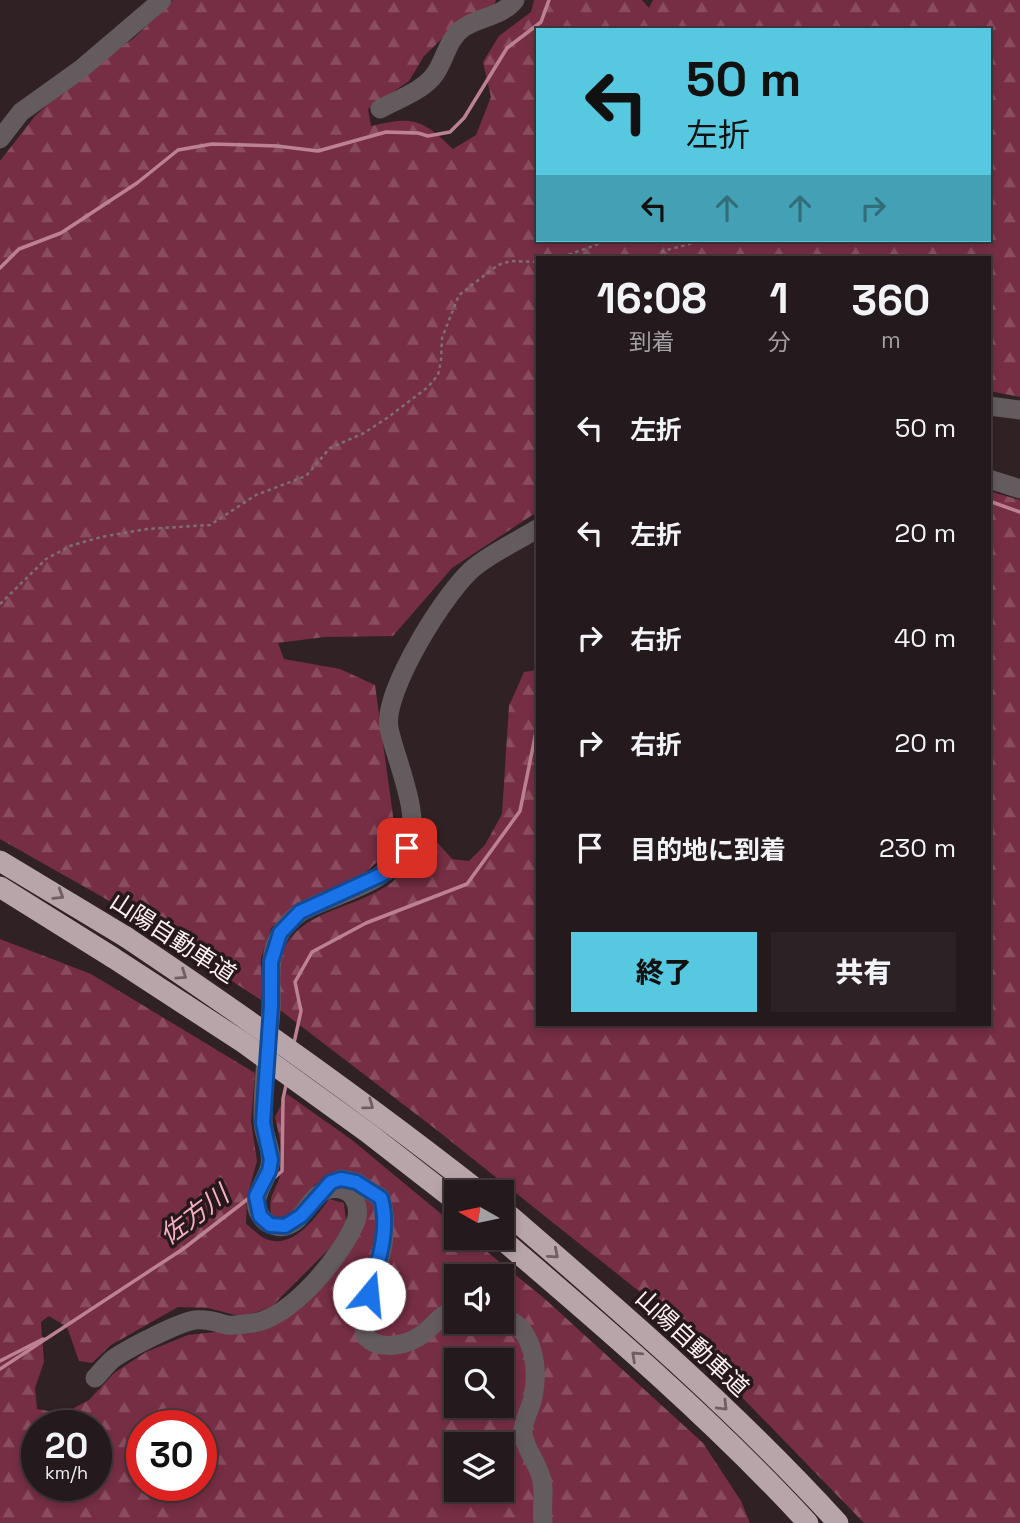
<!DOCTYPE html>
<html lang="ja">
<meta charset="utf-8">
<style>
body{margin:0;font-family:"Space Grotesk","Noto Sans JP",sans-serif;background:#2c2225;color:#f1f3f6;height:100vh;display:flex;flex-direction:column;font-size:26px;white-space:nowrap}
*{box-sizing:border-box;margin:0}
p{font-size:23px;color:#a3a0a3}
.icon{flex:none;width:38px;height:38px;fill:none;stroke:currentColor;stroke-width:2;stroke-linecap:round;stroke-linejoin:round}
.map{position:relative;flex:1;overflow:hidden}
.panel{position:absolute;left:536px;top:256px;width:455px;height:770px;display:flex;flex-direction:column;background:#24191c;border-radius:0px;box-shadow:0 4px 10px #0003,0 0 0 2px #41383b}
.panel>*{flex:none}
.banner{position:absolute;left:536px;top:28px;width:455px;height:214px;border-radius:0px;box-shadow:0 4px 10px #0003,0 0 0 2px #41383b;background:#56c9e1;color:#111;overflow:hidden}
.needle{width:46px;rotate:279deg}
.tools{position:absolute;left:444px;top:1180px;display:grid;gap:14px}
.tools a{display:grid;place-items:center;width:70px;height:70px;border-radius:0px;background:#24191c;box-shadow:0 4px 10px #0003,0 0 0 2px #41383b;font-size:35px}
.speed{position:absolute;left:21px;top:1410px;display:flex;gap:14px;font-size:35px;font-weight:700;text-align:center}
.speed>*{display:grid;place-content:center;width:91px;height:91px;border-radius:50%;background:#24191c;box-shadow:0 4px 10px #0003,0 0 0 2px #41383b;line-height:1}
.speed small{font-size:18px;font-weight:400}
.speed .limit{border:10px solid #d22;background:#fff;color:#111}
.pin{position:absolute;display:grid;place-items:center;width:60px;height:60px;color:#fff;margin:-30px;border-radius:14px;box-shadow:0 4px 10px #0006}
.me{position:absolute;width:77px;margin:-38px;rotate:17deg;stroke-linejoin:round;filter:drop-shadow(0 0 5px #0008)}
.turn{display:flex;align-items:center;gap:24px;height:147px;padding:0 35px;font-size:32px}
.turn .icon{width:91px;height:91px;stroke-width:2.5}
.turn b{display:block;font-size:49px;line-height:60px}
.lanes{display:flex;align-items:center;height:66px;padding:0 35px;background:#0003;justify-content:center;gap:35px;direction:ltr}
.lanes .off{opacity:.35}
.eta{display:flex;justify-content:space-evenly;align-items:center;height:119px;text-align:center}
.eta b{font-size:42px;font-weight:800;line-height:49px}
.button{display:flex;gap:14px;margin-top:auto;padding:14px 35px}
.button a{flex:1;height:80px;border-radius:0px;background:#56c9e1;color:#111;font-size:28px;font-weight:800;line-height:80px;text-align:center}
.button a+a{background:#2c2225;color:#f1f3f6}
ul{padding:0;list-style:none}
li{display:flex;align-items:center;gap:21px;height:105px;padding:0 35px}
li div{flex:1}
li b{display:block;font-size:26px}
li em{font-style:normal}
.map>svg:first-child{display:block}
</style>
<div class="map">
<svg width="1020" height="1523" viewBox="0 0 1020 1523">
<defs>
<pattern id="forest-firs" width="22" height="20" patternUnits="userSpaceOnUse" patternTransform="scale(1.75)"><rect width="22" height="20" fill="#762e44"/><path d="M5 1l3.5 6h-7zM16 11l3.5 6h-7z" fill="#8a4d5f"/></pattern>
</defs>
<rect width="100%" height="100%" fill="#302125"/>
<!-- forest -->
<g fill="url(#forest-firs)" fill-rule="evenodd">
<path d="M173,0H496L493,8L456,25L424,56L409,81L368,109L371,126C413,116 421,118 453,149L476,135L491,97L483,62L499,36L531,12L534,0H642L649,8L653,0H1020V397L989,391V257H537V512L452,568L393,636L324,637L278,643L284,659L340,669L375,685L393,816L391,849L364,874L297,903L271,928L261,958V1000L106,899L0,839V161L35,116L79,75L134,38ZM537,30H989V240H537Z"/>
<path d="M989,491L1020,500V1523H864L640,1292L438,1131L280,1010C280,997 277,984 278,971C285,908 353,913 392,882C405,872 413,850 417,835L430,834L452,859L469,861L485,845L502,814L509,706L524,672L537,670V1024H989Z"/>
<path d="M0,939L91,974L255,1073L251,1121L257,1161L247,1197L246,1224C252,1228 258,1235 264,1238C292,1252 316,1217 329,1199L344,1203L346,1221L332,1246L271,1307L243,1317L208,1308L178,1307L111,1345L92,1363L79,1361L67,1327L49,1316L41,1322L44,1362L35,1388L37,1409L63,1414L89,1400L114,1373L146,1352L188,1335L224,1331L252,1333L288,1316L363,1213L331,1180L315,1184L295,1211L284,1218L271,1215C268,1192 277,1191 281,1172C284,1154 279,1135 275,1117L287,1094L352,1140L457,1227V1237H469L545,1299L703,1443L741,1501L750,1523H0ZM457,1276H502V1321H457ZM457,1360H502V1405H457ZM37,1426H96V1486H37ZM142,1426H201V1486H142ZM457,1444H502V1489H457Z"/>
</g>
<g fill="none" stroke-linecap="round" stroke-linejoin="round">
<!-- stream -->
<g stroke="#bc8292" stroke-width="3.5">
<polyline points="0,268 19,249 61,233 137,183 178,150 212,144 277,146 318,151 386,132 418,133 428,136 450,132 464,118 507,48 541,22 549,0"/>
<polyline points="989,501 1020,512"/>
<polyline points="294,1043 301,1011 295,982 312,952 366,923 467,884 520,811 537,727"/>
<polyline points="274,1178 282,1171 283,1099 286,1085"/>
<polyline points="0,1361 43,1339"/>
<polyline points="0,1369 183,1249 249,1198"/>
</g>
<!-- path -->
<g stroke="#7c6f72" stroke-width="2.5" stroke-dasharray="3.5 3.5" stroke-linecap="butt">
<polyline points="562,257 610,240"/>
<polyline points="656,257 663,251 705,240"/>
<polyline points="0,604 46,559 70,546 101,537 147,529 210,525 256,495 306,476 330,448 364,433 387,418 428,387 438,375 441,361 442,338 459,295 498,265 511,261 537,262"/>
</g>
<!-- minor -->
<g stroke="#635b5d" stroke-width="19">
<path d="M380,109C398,99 423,91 435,74C446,58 447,40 463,28C479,17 503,16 515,0"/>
<polyline points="0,139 21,112 81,69 162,0"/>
<polyline points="989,406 1020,410"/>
<polyline points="989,479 1020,489"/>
<path d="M341,1179L356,1182L381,1198C386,1217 385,1239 380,1258C373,1284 357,1310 366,1337C381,1352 409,1345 424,1333C436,1324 441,1312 457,1311"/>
<path d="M502,1317C534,1326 539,1369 533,1397C531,1409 522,1421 523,1434C525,1448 536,1461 540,1474C546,1489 541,1507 543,1523"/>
<path d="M95,1378C101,1372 107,1364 113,1359C127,1349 179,1322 195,1320C207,1319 216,1322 227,1325C235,1326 245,1324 253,1323C292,1317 341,1257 356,1221C358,1215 358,1209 356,1203C351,1187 331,1184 318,1195C307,1204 302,1221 286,1226C278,1228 268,1225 263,1219C246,1200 267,1183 270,1165C273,1149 263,1136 263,1121C262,1084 268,1047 271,1010C272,985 267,957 280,934C284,926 296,915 303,911C338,892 385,886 407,848C424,820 395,759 389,728C382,693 447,588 476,566C494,552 517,541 537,529"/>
</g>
<!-- highway -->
<g stroke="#b8a5a9" stroke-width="21">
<polyline points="0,861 126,937"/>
<polyline points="0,887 112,957"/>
<path d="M502,1209C618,1309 735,1410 838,1523"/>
<path d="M499,1237C606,1328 713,1420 808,1523"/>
</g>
<!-- highway-bridge -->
<g stroke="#b8a5a9" stroke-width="21">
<path d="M126,937C247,1018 365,1102 480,1192"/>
<polyline points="112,957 244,1043 367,1132 457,1202"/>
</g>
</g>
<!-- one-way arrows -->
<defs><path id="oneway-chevron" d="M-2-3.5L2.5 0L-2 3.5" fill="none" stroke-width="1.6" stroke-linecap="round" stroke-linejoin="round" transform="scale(1.75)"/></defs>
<g stroke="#6f5e62">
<use href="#oneway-chevron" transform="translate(59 895) rotate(32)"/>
<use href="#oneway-chevron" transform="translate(182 975) rotate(34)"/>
<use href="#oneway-chevron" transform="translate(369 1105) rotate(36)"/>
<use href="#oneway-chevron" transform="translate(554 1254) rotate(41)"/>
<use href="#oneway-chevron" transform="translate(636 1356) rotate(-137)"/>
<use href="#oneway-chevron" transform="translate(723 1406) rotate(45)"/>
</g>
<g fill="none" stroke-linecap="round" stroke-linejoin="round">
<defs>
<path id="route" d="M369,1294C378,1263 390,1230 381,1198L356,1182L341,1179L331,1182L301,1216L285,1226L270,1225L260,1216L256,1196L269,1171L271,1160L263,1123L271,1006V962L280,933L300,912L383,874L407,848"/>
</defs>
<!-- route casing -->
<use href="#route" stroke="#114b97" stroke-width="18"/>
<!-- route -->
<use href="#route" stroke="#1a73e8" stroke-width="12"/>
</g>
<g text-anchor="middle" stroke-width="7" stroke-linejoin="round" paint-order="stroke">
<!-- street labels -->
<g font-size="24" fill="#fcf1f3" stroke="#26181b">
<text transform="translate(173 938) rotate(33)" y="8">山陽自動車道</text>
<text transform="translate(692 1343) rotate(43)" y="8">山陽自動車道</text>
</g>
<!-- water labels -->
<g font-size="26" font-style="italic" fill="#f4b1c1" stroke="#26181b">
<text transform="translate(194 1215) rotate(-37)" y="9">佐方川</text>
</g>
</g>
</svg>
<div class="tools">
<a><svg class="needle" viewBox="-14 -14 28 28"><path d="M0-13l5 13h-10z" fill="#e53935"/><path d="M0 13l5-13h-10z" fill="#a3a0a3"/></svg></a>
<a><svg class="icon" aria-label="sound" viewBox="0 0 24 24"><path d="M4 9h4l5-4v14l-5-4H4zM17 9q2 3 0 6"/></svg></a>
<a><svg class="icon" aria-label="search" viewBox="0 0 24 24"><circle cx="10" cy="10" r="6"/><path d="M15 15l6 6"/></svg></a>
<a><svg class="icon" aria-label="layers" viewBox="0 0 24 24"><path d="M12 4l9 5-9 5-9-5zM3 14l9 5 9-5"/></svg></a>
</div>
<div class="speed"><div>20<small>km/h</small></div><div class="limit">30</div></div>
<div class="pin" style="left:407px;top:848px;background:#d93025"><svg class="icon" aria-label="arrive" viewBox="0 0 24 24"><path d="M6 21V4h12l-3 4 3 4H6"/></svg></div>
<svg class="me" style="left:369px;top:1294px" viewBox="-20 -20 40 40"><circle r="19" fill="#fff"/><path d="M0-13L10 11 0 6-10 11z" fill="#1a73e8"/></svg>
<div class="banner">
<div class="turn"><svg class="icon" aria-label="left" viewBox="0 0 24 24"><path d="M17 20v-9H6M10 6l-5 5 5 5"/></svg><div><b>50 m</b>左折</div></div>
<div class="lanes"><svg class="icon" aria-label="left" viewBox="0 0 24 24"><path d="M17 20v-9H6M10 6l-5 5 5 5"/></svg><svg class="icon off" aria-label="ahead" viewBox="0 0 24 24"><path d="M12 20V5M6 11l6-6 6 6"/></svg><svg class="icon off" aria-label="ahead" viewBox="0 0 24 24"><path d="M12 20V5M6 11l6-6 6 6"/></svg><svg class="icon off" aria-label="right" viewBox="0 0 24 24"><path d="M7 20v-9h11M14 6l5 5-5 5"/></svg></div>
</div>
<section class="panel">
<div class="eta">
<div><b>16:08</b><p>到着</p></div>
<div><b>1</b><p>分</p></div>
<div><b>360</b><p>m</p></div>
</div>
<ul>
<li><svg class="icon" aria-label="left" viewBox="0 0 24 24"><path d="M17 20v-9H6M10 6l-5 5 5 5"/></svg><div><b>左折</b></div><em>50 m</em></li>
<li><svg class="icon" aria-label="left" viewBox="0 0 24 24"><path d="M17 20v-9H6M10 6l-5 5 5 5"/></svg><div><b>左折</b></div><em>20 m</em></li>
<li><svg class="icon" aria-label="right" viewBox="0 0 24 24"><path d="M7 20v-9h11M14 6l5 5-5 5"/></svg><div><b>右折</b></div><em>40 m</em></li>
<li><svg class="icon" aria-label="right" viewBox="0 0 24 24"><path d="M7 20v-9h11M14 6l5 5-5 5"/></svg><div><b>右折</b></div><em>20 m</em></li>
<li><svg class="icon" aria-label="arrive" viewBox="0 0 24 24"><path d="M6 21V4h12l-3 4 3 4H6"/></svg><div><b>目的地に到着</b></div><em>230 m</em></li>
</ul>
<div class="button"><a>終了</a><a>共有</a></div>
</section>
</div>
